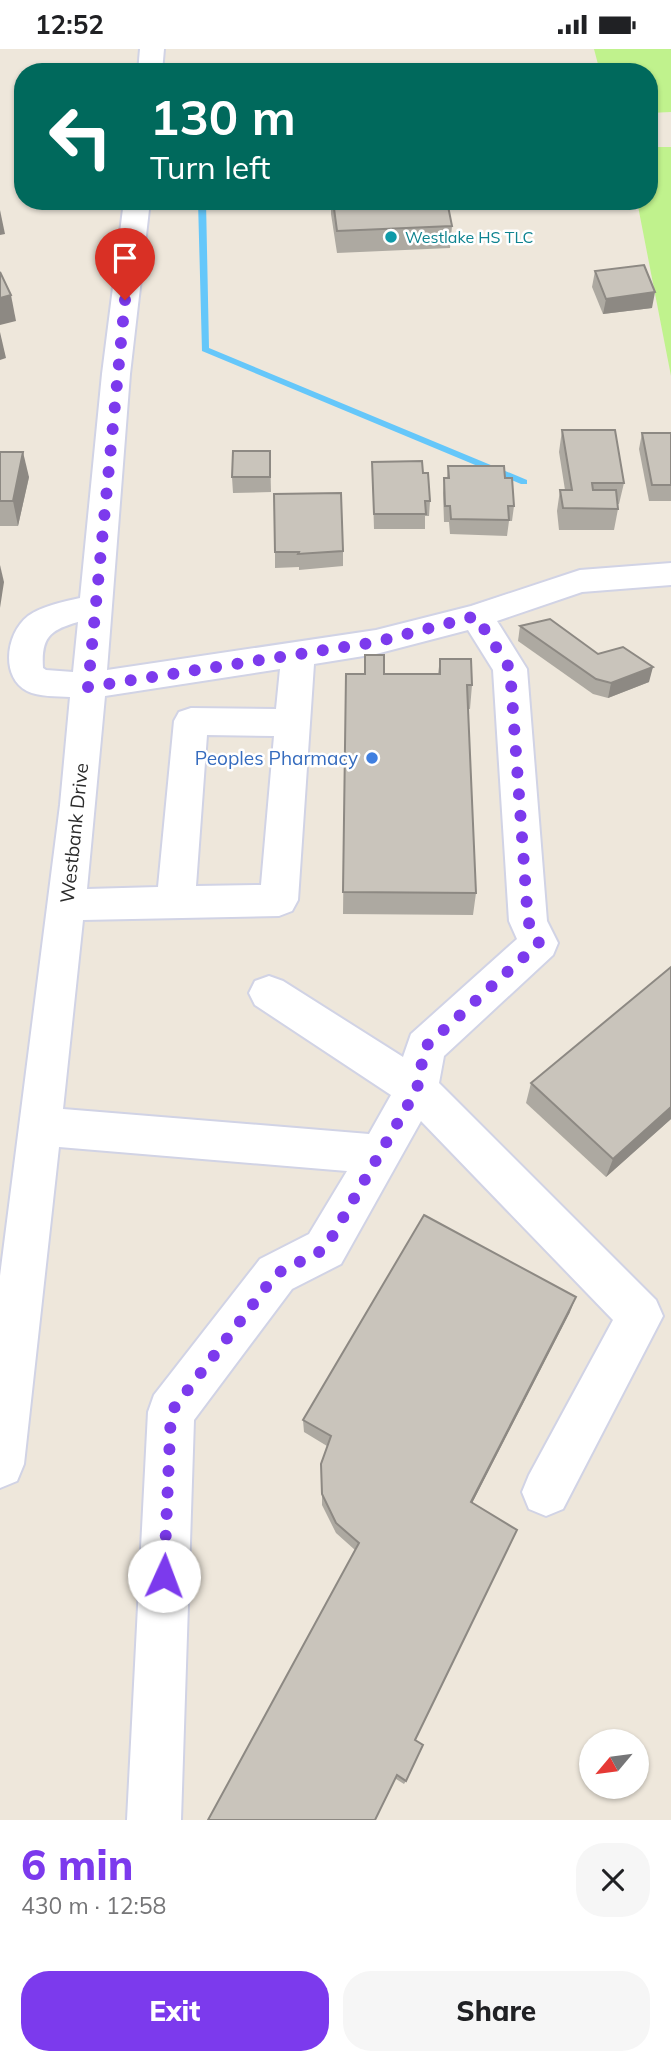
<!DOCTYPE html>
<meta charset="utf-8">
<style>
body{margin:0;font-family:Mulish,sans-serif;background:#f6f6f6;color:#202124;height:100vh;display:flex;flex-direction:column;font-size:26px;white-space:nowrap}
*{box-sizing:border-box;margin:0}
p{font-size:23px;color:#757577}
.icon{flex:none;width:38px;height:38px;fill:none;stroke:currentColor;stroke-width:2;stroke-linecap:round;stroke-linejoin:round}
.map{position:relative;height:1771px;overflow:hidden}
.side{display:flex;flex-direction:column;background:#fff;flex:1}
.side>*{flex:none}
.banner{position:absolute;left:14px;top:14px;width:644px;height:147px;border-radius:28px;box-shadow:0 2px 5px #0004;background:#00695c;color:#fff;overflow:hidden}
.needle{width:46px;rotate:241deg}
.tools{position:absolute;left:579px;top:1680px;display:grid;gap:14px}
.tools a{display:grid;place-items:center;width:70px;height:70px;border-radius:50%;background:#fff;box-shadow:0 2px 5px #0004;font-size:35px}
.pin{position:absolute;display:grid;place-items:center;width:60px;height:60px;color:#fff;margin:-72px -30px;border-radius:50% 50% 50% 0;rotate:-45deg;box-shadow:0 0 7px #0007}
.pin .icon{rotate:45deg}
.me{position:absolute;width:77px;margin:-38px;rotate:2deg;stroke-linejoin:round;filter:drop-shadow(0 0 5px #0008)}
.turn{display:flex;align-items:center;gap:24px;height:147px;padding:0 21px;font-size:32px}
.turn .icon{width:91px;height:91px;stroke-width:2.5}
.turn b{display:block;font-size:49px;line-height:60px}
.round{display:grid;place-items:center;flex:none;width:74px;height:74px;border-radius:28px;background:#f6f6f6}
.head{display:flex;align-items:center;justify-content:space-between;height:119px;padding:0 21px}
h1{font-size:42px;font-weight:800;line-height:52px;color:#7c3aed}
.primary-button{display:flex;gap:14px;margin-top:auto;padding:14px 21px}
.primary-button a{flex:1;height:80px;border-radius:28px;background:#7c3aed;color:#fff;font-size:28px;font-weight:800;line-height:80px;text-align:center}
.primary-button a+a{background:#f6f6f6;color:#202124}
.status{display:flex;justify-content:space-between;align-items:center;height:49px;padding:0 35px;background:#fff;direction:ltr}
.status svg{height:19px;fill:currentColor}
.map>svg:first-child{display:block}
</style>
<div class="status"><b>12:52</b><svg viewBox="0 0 49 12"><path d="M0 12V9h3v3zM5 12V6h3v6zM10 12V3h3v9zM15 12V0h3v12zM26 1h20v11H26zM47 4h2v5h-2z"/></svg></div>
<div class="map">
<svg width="671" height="1771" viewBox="0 0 671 1771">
<rect width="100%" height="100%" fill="#eee7db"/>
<!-- pitch -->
<g fill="#c0f28d">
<polygon points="594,0 671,0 671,63 649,64 649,23 600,23"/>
<polygon points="649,98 671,98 671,327 637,152 649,152"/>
</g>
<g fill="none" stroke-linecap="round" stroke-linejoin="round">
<!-- stream -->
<polygon fill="#65c7fa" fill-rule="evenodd" points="198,152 206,152 209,299 527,431 527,435 521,435 202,302"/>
<defs>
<g id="minor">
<polygon points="140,0 164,0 162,23 138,23"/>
<path d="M124,152H150L130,325L107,621L376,581L471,557L580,521L671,514V536L582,543L497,572L527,620L547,872L558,894L553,906L444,1007L439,1034L656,1251L663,1267L563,1460L546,1467L529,1460L522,1443L529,1426L613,1271L421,1072L341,1215L292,1240L194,1371L181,1771H127L148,1363L154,1346L260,1210L309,1185L347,1122L59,1098L24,1415L17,1432L0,1439V1227L60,756L70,648C56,647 39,648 27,642C0,628 6,584 28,567C42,557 63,553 80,549L102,325ZM78,573L73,623L46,621L43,619C41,588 50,581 78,573ZM468,581L493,621L509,872L517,890L411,985L403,1008L283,932L269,927L255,932L249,944L255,956L391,1046L369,1085L63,1060L83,871L279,867L292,862L298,851L314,615L376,605ZM280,620L276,660L191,659L179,663L174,672L158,838L87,840L105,647ZM207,686L274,687L261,836L196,837Z"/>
</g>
</defs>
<!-- minor casing -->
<use href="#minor" stroke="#d1d3e5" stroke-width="4"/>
<!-- minor -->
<use href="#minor" fill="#fff" fill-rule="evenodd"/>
</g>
<!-- wall -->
<g fill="#ada9a1">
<polygon points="331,152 447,152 452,177 450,199 337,204 331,165"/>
<polygon points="493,152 529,152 528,156 494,156"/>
<polygon points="595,222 652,259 603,265 592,238"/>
<polygon points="562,381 624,434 619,455 618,455 618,460 614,481 559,481 557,462 560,441 565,441 559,403"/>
<polygon points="642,384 671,384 671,452 649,452 639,400"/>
<polygon points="270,402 271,443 233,444 232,428"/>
<polygon points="0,403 29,428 18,477 0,477"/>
<polygon points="372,413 423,424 430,452 429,467 425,467 425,480 374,480"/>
<polygon points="448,417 505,429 514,457 512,472 509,472 507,487 450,485 449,473 444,473 443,444 444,429 447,429"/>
<polygon points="343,502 343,517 299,521 299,518 275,519 275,503"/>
<polygon points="520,577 598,605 649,633 608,649 593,645 518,592"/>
<polygon points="365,606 384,625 438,625 440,610 472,636 470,660 468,660 476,844 473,866 343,865 346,625 364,625"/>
<polygon points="671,918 671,1070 606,1128 526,1054 531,1034"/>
<polygon points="570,1263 472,1454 406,1732 404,1735 396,1730 355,1501 336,1484 322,1456 322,1445 327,1397 304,1383 303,1371"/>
</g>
<!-- shaded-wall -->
<g fill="#8d8983">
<polygon points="0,161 5,185 0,186"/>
<polygon points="655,243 652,259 603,265 606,250"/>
<polygon points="11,246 16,272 0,276 0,249"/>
<polygon points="0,283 6,309 0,311"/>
<polygon points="23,403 29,428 18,477 13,452"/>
<polygon points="0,516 4,533 0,559"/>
<polygon points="653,618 649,633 608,649 611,634"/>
<polygon points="671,1058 671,1070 606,1128 613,1110"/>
<polygon points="576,1248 570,1263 467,1464 471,1453"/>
</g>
<!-- building -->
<g fill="#c9c4bb" stroke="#8d8983" stroke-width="2">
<polygon points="333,152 447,152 452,177 337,182"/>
<polygon points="644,216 655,243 606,250 595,222"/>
<polygon points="0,223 11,246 0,249"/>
<polygon points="562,381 615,381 624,434 592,434 593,441 616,441 618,460 563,459 560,441 572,441"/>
<polygon points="642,384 671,384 671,436 652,436"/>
<polygon points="233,402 270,402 270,428 232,428"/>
<polygon points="0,403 23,403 13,452 0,452"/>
<polygon points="422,412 423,424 428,424 430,452 425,452 426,465 374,465 372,413"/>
<polygon points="448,417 504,417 505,429 512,429 514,457 508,457 509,471 451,470 450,457 445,457 444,429 449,429"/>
<polygon points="341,444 343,502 298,505 299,503 275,503 274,445"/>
<polygon points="550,570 598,605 623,598 653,618 611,634 596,630 520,577"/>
<polygon points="365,606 384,606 384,625 440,625 440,610 471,610 472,636 467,636 476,844 343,843 346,625 365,625"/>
<polygon points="671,918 671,1058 613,1110 531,1034"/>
<polygon points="424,1166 576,1248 471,1453 517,1481 415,1691 423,1696 406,1732 397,1726 375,1771 208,1771 359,1494 336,1474 322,1445 321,1415 331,1387 303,1371"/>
</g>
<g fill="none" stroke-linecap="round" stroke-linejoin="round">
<!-- route -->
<polyline stroke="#7c3aed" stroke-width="12" stroke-dasharray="0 21.6" points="125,251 88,638 376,593 476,567 510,620 528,872 539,894 425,998 417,1040 325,1200 276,1225 171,1363 164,1527"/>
</g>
<!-- markers -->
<circle fill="#0f9aa8" stroke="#fff" stroke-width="2.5" cx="391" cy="188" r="7"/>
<circle fill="#3f7fe0" stroke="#fff" stroke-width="2.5" cx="372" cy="709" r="7"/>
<g text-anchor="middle" stroke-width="5" stroke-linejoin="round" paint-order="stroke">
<!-- far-culture labels -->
<g font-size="16" fill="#0d838f" stroke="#fff" text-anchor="start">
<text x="405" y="194">Westlake HS TLC</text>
</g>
<!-- shop labels -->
<g font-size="19" fill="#366cbe" stroke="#fff" text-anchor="end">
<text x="358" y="716">Peoples Pharmacy</text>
</g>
<!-- street labels -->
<g font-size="19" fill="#2b2b2b" stroke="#fff">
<text transform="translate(74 784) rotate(-84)" y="7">Westbank Drive</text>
</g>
</g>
</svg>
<div class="tools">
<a><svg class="needle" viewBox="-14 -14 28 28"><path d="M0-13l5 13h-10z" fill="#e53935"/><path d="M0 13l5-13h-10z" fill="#757577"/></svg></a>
</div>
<div class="pin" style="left:125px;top:251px;background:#d93025"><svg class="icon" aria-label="arrive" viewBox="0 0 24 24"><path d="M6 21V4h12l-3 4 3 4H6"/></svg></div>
<svg class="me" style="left:164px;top:1527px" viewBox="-20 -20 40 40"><circle r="19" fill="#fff"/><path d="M0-13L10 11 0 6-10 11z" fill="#7c3aed"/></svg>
<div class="banner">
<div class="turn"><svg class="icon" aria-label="left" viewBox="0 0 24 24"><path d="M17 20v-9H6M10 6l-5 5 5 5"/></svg><div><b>130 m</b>Turn left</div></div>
</div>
</div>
<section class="side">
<div class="head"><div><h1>6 min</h1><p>430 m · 12:58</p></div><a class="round"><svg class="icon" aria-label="close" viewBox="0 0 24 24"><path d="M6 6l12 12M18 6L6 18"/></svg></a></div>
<div class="primary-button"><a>Exit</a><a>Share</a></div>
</section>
